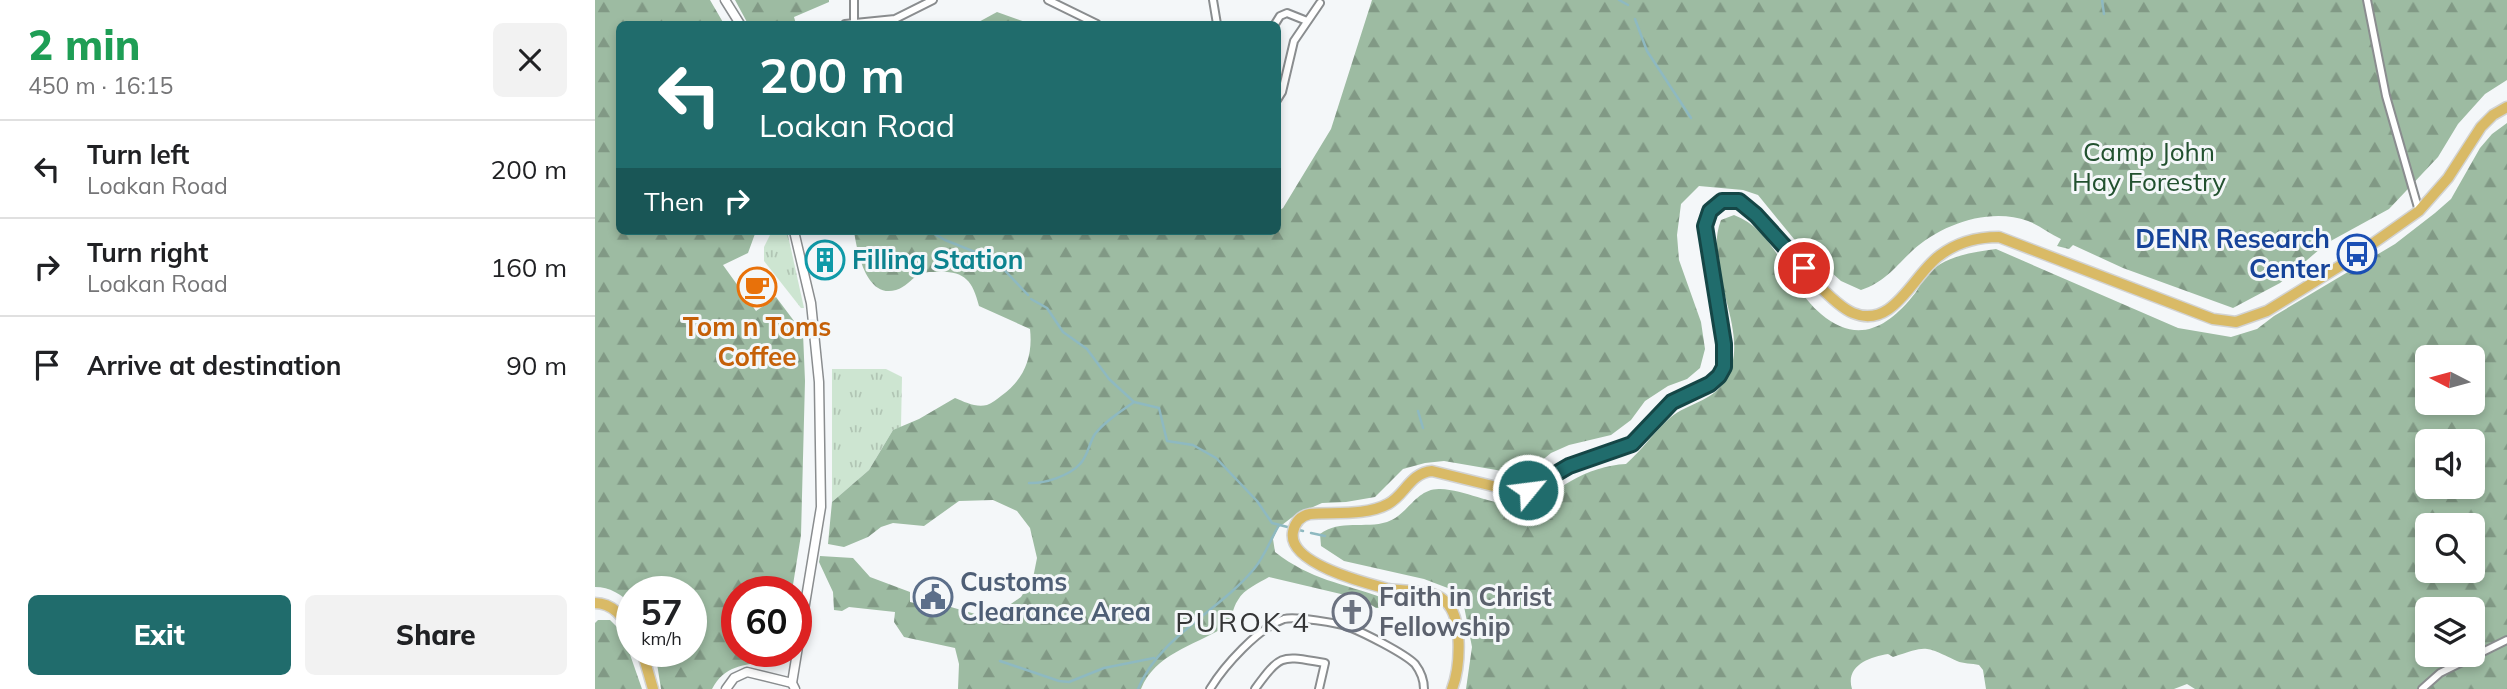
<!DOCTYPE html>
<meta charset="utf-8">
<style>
body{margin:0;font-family:Mulish,sans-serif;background:#f2f2f2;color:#202124;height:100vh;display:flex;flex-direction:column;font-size:26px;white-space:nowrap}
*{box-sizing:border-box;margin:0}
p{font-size:23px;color:#757577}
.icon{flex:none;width:38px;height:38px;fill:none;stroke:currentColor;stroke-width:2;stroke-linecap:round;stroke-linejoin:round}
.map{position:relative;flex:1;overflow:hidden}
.drawer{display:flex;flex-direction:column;background:#fff;width:595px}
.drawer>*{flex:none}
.banner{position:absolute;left:21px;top:21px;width:665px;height:214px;border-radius:10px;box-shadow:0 4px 10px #0003;background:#206c6c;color:#fff;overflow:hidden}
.needle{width:46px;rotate:276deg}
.buttons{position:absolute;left:1820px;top:345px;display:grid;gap:14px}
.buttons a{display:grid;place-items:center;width:70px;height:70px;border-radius:10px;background:#fff;box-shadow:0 4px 10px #0003;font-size:35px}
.speed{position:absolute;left:21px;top:576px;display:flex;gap:14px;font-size:35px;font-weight:700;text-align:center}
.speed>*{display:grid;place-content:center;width:91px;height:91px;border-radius:50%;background:#fff;box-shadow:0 4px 10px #0003;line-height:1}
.speed small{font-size:18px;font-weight:400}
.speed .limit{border:10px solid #d22;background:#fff;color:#111}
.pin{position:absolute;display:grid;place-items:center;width:60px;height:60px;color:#fff;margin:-30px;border:4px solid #fff;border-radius:50%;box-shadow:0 2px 7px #0007}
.me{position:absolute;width:77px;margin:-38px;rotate:61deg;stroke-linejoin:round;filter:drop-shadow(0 0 5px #0008)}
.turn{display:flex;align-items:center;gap:24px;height:147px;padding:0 28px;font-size:32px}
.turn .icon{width:91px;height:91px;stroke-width:2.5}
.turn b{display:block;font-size:49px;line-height:60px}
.then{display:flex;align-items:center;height:66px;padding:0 28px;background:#0003;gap:14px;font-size:26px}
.round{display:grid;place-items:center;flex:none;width:74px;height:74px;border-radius:10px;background:#f2f2f2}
.head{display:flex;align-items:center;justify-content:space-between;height:119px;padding:0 28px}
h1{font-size:42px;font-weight:800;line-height:52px;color:#1e9e55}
.action{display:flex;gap:14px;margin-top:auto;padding:14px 28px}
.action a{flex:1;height:80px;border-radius:10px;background:#206c6c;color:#fff;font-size:28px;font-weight:800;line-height:80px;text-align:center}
.action a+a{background:#f2f2f2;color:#202124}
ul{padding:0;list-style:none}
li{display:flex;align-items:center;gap:21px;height:98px;padding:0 28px;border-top:2px solid #e0e0e0}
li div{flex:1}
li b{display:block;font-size:26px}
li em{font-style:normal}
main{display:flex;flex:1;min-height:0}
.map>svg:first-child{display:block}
</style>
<main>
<section class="drawer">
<div class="head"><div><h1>2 min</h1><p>450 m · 16:15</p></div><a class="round"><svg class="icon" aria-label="close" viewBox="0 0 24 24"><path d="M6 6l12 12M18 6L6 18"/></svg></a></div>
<ul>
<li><svg class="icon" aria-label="left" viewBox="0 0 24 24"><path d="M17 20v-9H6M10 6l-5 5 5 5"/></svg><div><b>Turn left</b><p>Loakan Road</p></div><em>200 m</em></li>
<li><svg class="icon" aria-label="right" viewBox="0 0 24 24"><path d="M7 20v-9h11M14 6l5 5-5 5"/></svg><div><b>Turn right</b><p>Loakan Road</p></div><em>160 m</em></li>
<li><svg class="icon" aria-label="arrive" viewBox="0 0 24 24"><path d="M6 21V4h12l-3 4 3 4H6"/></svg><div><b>Arrive at destination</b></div><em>90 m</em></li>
</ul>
<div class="action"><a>Exit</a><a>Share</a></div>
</section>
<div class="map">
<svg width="1912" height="689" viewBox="0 0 1912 689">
<defs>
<pattern id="grass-tufts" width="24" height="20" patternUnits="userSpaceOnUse" patternTransform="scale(1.75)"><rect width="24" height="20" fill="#cde5d1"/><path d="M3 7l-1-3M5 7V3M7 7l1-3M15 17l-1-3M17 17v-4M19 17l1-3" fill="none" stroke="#b1c5b4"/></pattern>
<pattern id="forest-firs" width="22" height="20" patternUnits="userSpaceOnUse" patternTransform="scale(1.75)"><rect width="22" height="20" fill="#9dbba2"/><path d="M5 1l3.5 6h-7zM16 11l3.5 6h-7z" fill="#819985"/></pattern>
</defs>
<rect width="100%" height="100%" fill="#f4f7f9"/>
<!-- grass -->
<g fill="url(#grass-tufts)">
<polygon points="177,231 192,231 209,308 206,308 169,261 169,247"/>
<polygon points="237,369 291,369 307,377 306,427 298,430 274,470 237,502"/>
</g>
<!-- forest -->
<g fill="url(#forest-firs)" fill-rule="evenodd">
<path d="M0,0H115L129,24H24V231H161L153,253L128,265L161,311L181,297L208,333L210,381L206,535L197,591L142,592V651H187L186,658C158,667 133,659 117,689H66L60,651H96V592H37V605C26,594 15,587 0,587Z"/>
<polygon points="140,0 234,0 234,2 199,17 201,24 153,24"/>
<path d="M777,0H1912V80L1890,94L1863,124L1843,157L1794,209L1732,243L1685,283L1638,308L1528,268L1478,245L1474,249L1462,246L1466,239C1455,234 1444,225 1433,221C1395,207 1346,224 1317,251C1300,267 1290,282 1266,290L1246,281L1199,239L1163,195L1148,190L1104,186L1086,204L1082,235L1084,260L1106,322L1110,349L1105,368L1092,379L1073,386L1050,401L1036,420L1016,435L974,445L956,453L939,467L919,473L849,461L830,463L808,469L780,497L751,502L727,503L700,515L683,528L678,539L680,552C716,580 747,583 788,598L790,608H781L767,599L674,577C664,583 649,589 643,600C637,608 637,623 628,628C598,646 560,654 546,689H363L364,664L360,648L309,637L299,622L300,612L254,607L247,611L239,610L238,592L224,562L225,556L258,558L275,577L315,592V602L328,605L331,600L391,617L410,608L426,597L438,578L442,558L435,528L422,511L398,500L364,501L329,526L298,523L286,527L273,537L249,547L233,544L237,502L274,470L298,430L324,419L360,398C370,402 381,408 392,405C397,403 402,399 406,396C430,379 438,356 435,329L384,306C377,278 368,270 338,272C333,272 327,272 323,275C315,280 311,287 301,290C271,299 262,251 259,231H636L638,234L643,231H682L683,211L688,208L736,129Z"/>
<polygon points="402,12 436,24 380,24"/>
<path d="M1912,123V689H1600L1592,684L1579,689H1391L1388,670L1384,665C1377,663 1368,664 1362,661C1329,646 1334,645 1298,657L1293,654C1274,657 1250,666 1257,689H871L877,647L868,601L858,590L829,579L749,561L726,546L725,534C745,519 770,529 792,522C813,515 821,488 845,489C875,490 903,510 933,503C950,500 962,489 976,481C993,471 1012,465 1031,464C1047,450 1060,431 1076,417C1092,404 1117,401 1129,382C1161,335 1106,272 1126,220L1139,215C1182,231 1192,286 1226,314C1261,344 1291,329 1317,297C1323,291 1326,281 1332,275C1349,256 1378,252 1401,249L1583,328L1636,337L1662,329L1679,316L1800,244L1840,213L1856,199L1885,148L1897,134ZM1832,357H1878V402H1832ZM1832,441H1878V486H1832ZM1832,525H1878V570H1832ZM1832,609H1878V654H1832Z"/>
<polygon points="3,620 15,620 25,630 31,643 47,689 0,689 0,623"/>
</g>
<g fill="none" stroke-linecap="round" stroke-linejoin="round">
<!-- stream -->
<g stroke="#8eb9c1" stroke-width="2.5">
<polyline points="1024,0 1033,5"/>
<polyline points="1507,0 1509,14"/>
<polyline points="1040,19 1052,51 1096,118"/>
<polyline points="334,231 350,240 400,260 433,295"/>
<polyline points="436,299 452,308 468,332 492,349 514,379 539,402 564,408 572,441 598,445 621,458 662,501 677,523 708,531"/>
<polyline points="823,411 828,428"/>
<path d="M434,483C449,484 474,476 485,464C493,456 494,443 500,434C510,421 525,412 539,402"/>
<polyline points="716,533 730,536"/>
<polyline points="405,661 464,681 474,682 509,668 559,658"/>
<path d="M543,689C565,636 623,612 659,569C669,557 675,541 683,527"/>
</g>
<defs>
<g id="minor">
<polyline points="453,0 502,24"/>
<polyline points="618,0 622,24"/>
<polyline points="1772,0 1791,96 1824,211"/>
<polyline points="259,23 259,0"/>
<polyline points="250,24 300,19 338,0"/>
<polyline points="680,24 685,16 692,13 712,21"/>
<polyline points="682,100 687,92 699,41 725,3"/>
<path d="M615,689C629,666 663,628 689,619C700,616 743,623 754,627C769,633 809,653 820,664C826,672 829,679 829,689"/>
<path d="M660,689C687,652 687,656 730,663L724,689"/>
<polyline points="1827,689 1845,673 1912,640"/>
</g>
<g id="tertiary">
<polyline points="130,0 145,24"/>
<polyline points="199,231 216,303 224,382 226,507 197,683 200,689"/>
<polyline points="131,689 139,678 152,672 197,683"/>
</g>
<g id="primary">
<path d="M0,603C18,603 28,617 37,632"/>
<polyline points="47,651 58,689"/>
<path d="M857,689C865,668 869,618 850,601C837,588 810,592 793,589C770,583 692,563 698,532C700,522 705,516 715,514C739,512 771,516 793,504C810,495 815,473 837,471L910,489L933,490L974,466L1037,444L1077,402L1115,384L1124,376L1130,358L1110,226C1113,211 1127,194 1144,201C1155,206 1164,218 1172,226C1191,248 1234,303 1258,313C1298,330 1318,275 1344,256C1362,242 1382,237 1404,237L1618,319L1641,322L1672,311L1753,261L1824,211L1853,178L1886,127L1898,115L1912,107"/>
</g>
</defs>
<!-- minor casing -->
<use href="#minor" stroke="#8a8d8f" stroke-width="10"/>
<!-- tertiary casing -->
<use href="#tertiary" stroke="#8a8d8f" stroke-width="11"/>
<!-- primary casing -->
<use href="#primary" stroke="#d2d3d3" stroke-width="13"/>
<!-- minor -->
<use href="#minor" stroke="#fff" stroke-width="6"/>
<!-- tertiary -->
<use href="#tertiary" stroke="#fff" stroke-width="8"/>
<!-- primary -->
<use href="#primary" stroke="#d9ba66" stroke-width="10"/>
</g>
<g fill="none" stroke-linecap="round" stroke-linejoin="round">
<defs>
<polyline id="route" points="933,490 974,466 1037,444 1077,402 1115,384 1124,376 1129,367 1129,344 1110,226 1115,211 1127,201 1144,201 1161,215 1209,268"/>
</defs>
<!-- route casing -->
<use href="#route" stroke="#154646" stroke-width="18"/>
<!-- route -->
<use href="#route" stroke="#206c6c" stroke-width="12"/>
</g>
<!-- icons -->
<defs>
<symbol id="bus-ring" viewBox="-11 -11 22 22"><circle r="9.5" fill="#f4f7f9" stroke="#1a4fb4" stroke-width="1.5"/><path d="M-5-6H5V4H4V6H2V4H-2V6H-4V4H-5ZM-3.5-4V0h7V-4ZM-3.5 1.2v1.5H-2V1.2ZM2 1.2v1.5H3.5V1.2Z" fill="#1a4fb4"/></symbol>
<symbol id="building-ring" viewBox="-11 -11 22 22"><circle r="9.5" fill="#f4f7f9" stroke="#0f9aa8" stroke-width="1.5"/><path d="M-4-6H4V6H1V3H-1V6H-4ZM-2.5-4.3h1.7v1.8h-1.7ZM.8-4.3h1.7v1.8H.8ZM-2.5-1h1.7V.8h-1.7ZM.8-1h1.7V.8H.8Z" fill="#0f9aa8"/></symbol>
<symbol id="cafe-ring" viewBox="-11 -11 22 22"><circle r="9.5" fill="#f4f7f9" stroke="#e8710a" stroke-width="1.5"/><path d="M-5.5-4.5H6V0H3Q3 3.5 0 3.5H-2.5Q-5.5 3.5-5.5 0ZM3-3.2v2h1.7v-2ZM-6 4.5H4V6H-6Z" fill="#e8710a"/></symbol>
<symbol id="civic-ring" viewBox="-11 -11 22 22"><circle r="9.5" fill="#f4f7f9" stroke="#5c6f8a" stroke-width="1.5"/><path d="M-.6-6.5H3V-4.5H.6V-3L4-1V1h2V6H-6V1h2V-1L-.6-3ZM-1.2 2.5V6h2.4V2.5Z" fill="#5c6f8a"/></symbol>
<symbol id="church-ring" viewBox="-11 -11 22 22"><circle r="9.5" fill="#f4f7f9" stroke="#6b7280" stroke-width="1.5"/><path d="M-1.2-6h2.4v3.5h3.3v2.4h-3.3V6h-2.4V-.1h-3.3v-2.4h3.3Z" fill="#6b7280"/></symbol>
</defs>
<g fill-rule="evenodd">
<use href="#bus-ring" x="1740" y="232" width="44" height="44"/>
<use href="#building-ring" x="208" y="238" width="44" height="44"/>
<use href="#cafe-ring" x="140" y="265" width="44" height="44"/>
<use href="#civic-ring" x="316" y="575" width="44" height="44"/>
<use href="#church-ring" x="735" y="590" width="44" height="44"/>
</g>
<g text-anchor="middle" stroke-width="6" stroke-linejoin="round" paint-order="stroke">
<!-- park labels -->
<g font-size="26" fill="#22512f" stroke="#f4f7f9">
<text x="1554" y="161">Camp John<tspan x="1554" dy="30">Hay Forestry</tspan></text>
</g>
<!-- transit labels -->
<g font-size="26" font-weight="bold" fill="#164399" stroke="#f4f7f9" text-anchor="end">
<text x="1735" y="248">DENR Research<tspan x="1735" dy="30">Center</tspan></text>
</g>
<!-- culture labels -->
<g font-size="26" font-weight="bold" fill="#0d838f" stroke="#f4f7f9" text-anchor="start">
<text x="257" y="269">Filling Station</text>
</g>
<!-- food labels -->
<g font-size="26" font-weight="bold" fill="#c56008" stroke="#f4f7f9">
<text x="162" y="336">Tom n Toms<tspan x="162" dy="30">Coffee</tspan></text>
</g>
<!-- service labels -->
<g font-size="26" font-weight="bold" fill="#4e5e75" stroke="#f4f7f9" text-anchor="start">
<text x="365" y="591">Customs<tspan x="365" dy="30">Clearance Area</tspan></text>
</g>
<!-- worship labels -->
<g font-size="26" font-weight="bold" fill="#5b616d" stroke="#f4f7f9" text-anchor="start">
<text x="784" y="606">Faith in Christ<tspan x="784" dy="30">Fellowship</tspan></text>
</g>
<!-- neighbourhood labels -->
<g font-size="28" letter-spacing="2" fill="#343536" stroke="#f4f7f9">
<text x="648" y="632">PUROK 4</text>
</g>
</g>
</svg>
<div class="buttons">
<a><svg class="needle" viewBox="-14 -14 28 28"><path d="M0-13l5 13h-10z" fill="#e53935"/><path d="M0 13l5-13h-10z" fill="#757577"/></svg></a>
<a><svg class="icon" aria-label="sound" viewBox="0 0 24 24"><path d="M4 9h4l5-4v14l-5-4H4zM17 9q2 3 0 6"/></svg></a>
<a><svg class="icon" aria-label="search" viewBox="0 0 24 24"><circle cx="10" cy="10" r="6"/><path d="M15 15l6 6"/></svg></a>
<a><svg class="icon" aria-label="layers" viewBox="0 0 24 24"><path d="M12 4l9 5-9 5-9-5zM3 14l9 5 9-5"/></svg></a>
</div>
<div class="speed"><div>57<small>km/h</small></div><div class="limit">60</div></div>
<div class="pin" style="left:1209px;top:268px;background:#d93025"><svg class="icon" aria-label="arrive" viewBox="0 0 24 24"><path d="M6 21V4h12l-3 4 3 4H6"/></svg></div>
<svg class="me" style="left:933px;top:490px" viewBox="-20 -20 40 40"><circle r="17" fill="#206c6c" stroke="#fff" stroke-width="3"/><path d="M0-11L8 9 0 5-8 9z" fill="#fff"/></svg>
<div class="banner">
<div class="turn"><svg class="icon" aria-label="left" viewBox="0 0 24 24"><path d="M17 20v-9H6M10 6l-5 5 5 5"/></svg><div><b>200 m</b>Loakan Road</div></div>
<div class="then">Then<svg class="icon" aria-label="right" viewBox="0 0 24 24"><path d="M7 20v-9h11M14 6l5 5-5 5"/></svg></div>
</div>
</div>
</main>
